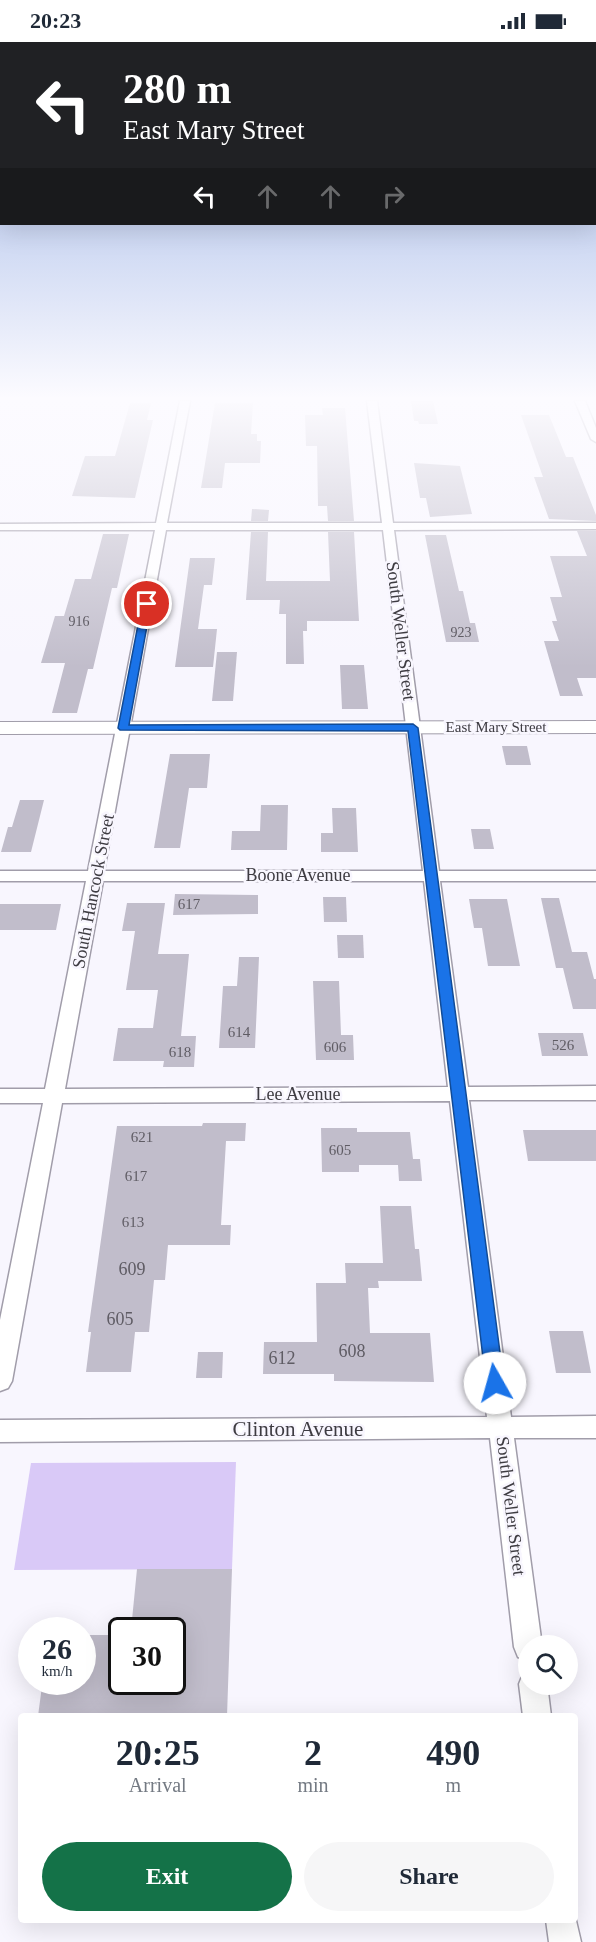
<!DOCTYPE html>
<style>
body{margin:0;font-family:"Times New Roman",serif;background:#f6f6f7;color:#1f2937;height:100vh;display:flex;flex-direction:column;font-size:22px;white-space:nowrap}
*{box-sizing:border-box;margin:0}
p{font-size:20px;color:#747a83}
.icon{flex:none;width:33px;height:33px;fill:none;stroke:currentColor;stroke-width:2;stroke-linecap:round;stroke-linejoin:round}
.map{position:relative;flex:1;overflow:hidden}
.drawer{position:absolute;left:18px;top:1671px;width:560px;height:210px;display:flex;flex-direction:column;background:#fff;border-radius:6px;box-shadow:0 6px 24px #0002}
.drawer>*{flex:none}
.hud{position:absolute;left:0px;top:0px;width:597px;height:183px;box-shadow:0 6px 24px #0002;background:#202124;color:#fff;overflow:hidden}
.controls{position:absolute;left:518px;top:1593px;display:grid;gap:12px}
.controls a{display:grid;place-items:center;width:60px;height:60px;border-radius:50%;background:#fff;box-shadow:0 6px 24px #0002;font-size:30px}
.speed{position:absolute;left:18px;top:1575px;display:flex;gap:12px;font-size:30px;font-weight:700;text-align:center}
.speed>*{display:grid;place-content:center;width:78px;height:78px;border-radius:50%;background:#fff;box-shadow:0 6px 24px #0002;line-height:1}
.speed small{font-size:15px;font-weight:400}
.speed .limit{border:3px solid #111;border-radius:9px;background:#fff;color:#111}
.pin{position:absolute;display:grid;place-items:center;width:51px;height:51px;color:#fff;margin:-26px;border:3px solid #fff;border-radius:50%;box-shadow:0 2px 6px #0007}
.me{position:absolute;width:66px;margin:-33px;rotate:353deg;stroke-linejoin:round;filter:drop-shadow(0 0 4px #0008)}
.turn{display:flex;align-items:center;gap:21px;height:126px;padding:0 24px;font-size:27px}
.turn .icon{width:78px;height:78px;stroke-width:2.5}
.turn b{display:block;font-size:42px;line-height:51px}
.lanes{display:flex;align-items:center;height:57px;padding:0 24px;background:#0003;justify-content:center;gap:30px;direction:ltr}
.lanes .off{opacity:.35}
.eta{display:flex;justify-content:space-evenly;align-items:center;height:102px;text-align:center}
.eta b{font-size:36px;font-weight:700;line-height:42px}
.cta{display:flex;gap:12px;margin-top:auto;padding:12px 24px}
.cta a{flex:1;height:69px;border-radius:36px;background:#147248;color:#fff;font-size:24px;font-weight:700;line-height:69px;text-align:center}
.cta a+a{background:#f6f6f7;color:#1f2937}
.status{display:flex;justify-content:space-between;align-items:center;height:42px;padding:0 30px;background:#fff;direction:ltr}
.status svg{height:16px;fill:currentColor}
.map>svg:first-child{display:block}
</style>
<div class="status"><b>20:23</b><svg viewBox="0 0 49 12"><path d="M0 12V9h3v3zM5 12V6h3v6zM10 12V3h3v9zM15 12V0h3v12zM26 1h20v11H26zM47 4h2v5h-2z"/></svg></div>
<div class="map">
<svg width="596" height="1900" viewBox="0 0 596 1900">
<rect width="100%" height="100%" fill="#f8f6fe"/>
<!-- green -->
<polygon fill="#d9c9f7" points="236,1420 232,1527 14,1528 31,1421"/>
<!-- building -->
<g fill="#c1bdcb">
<polygon points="411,359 433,359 438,382 419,382 418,379 414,379"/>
<polygon points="130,361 151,361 147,378 153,378 135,456 72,454 85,414 115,414"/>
<polygon points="215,361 253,361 251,392 257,392 257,399 261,399 260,421 225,421 222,446 201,446"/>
<polygon points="322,366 345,366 354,479 328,479 327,464 318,464 317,404 306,404 305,373 323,373"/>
<polygon points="521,373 549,373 566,415 573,415 596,473 596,479 549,477 534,435 543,435"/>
<polygon points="414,421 460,424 472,472 430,475 426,456 420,456"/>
<polygon points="252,467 269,468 268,479 251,479"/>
<polygon points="577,489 596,489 596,636 577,636 583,654 560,654 544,599 559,599 552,579 557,579 550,555 562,555 550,514 587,514"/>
<polygon points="251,490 268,490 266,539 330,539 328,490 354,490 359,579 307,579 307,589 303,589 304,622 286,622 286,572 279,572 280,558 246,558"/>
<polygon points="103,492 129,492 117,546 112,546 93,627 88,627 77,671 52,671 65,621 41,621 55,574 64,574 75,537 91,537"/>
<polygon points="425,493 446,493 459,549 463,549 470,581 475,581 479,600 446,600"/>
<polygon points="190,516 215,516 212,543 204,543 198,587 217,587 213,625 175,625"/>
<polygon points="217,610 237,610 233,659 212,659"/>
<polygon points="340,623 364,623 368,667 342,667"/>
<polygon points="502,704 527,704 531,723 506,723"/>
<polygon points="170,712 210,712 207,746 189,746 180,806 154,806"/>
<polygon points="20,758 44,758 31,810 1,810 8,785 12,785"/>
<polygon points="261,763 288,763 287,808 231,808 232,789 260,789"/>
<polygon points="332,766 356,766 358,810 321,810 321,791 333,791"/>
<polygon points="471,787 490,787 494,807 474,807"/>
<polygon points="175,852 258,853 258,872 173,873"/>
<polygon points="323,855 346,855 347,880 324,880"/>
<polygon points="541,856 559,856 572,910 587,910 594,937 596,937 596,967 573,967 563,926 556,926"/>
<polygon points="469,857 507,857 520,924 488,924 482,886 474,886"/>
<polygon points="127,861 165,861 158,912 189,912 181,994 196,994 194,1025 163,1025 164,1019 113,1019 118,986 153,986 158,948 126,948 135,889 122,889"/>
<polygon points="0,862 61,862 56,888 0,888"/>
<polygon points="337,893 363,893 364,916 338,916"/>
<polygon points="239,915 259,915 255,1006 219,1006 223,944 237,944"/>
<polygon points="313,939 339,939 341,993 353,993 354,1018 316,1018"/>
<polygon points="538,991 583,991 588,1014 542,1014"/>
<polygon points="203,1081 246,1081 245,1099 226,1099 221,1183 231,1183 230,1203 168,1203 165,1238 154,1238 149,1290 135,1290 131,1330 86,1330 91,1290 88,1290 117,1084 202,1084"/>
<polygon points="321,1086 357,1086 357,1090 410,1090 413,1117 420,1117 422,1139 399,1139 398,1123 359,1123 359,1130 322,1130"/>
<polygon points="523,1088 596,1088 596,1119 528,1119"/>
<polygon points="380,1164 411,1164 415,1207 419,1207 422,1239 378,1239 379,1246 368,1246 370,1291 430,1291 434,1340 334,1339 334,1332 263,1332 264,1300 317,1300 316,1241 346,1241 345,1221 383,1221"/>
<polygon points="549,1289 583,1289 591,1331 556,1331"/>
<polygon points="198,1310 223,1310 222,1336 196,1336"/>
<polygon points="137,1527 232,1527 227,1674 38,1674 42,1644 57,1644 58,1640 82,1640 82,1593 122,1593 122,1640 172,1640 172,1588 131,1588"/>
</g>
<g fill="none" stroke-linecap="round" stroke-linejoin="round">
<defs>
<g id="street">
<path d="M180,359H190L167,481H382L367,359H377L393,481H596V487L394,488L439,829H596V839H440L468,1045L596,1044V1058H469L511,1375L596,1374V1396H514L542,1604H528V1619L518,1615L514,1605L490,1396L0,1400V1378L487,1375L450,1059L62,1061L12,1339L8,1346L0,1349V1278L43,1061H0V1047H45L86,839H0V829H88L155,488H0V482L156,481ZM166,488H383L423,829H104ZM103,839H424L448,1045L65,1047Z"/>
<polygon points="575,359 585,359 596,386 596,400 591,397"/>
<polygon points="528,1630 528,1642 547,1642 551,1674 523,1674 519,1642 523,1632"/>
<polygon points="574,1870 581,1900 549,1900 546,1878 574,1878"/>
</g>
<polygon id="secondary" points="596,679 596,691 0,692 0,680"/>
</defs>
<!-- street casing -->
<use href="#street" stroke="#a19daa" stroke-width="3"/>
<!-- secondary casing -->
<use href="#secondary" stroke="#a19daa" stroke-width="2"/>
<!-- street -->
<use href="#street" fill="#fff" fill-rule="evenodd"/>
<!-- secondary -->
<use href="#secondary" fill="#fff" fill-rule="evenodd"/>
</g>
<!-- sky -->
<linearGradient id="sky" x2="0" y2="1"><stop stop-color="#95aee4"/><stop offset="0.57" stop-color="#fcfbff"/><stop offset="1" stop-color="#fcfbff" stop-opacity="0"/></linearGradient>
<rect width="596" height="625" fill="url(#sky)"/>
<!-- route -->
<polygon fill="#1a73e8" stroke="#114b97" stroke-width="1.5" points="147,559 151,562 129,683 413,682 418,686 504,1341 501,1346 495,1348 489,1346 486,1341 408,689 120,688 118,686 142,562"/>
<g text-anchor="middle" stroke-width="5" stroke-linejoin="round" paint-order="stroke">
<!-- far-number labels -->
<g font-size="14" fill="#5f5c64">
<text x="79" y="584">916</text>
<text x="461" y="595">923</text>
</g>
<!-- far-street labels -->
<g font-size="15" fill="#3e3c42" stroke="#f8f6fe">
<text x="496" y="690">East Mary Street</text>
</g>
<!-- number labels -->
<g font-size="15" fill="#5f5c64">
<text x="189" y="867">617</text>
<text x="239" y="995">614</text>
<text x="563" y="1008">526</text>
<text x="335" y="1010">606</text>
<text x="180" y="1015">618</text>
<text x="142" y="1100">621</text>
<text x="340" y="1113">605</text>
<text x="136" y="1139">617</text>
<text x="133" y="1185">613</text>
</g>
<!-- street labels -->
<g font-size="18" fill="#3e3c42" stroke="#f8f6fe">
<text transform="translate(401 589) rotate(83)" y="6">South Weller Street</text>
<text x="298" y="839">Boone Avenue</text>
<text transform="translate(93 849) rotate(-79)" y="6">South Hancock Street</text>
<text x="298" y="1058">Lee Avenue</text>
<text transform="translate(511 1464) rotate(83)" y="6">South Weller Street</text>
</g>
<!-- near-number labels -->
<g font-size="18" fill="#5f5c64">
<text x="132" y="1233">609</text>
<text x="120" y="1283">605</text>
<text x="352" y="1315">608</text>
<text x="282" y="1322">612</text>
</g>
<!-- near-street labels -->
<g font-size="21" fill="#3e3c42" stroke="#f8f6fe">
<text x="298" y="1394">Clinton Avenue</text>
</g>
</g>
</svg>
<div class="controls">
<a><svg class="icon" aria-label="search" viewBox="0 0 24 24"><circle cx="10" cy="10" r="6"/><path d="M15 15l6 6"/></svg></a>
</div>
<div class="speed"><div>26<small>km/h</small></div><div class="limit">30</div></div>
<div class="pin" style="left:147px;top:562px;background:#d93025"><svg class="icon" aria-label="arrive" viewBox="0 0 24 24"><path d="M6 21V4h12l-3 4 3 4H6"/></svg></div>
<svg class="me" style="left:495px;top:1341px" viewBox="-20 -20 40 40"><circle r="19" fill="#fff"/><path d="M0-13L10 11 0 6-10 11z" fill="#1a73e8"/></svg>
<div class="hud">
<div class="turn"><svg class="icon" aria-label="left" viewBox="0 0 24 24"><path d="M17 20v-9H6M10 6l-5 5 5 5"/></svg><div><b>280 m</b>East Mary Street</div></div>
<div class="lanes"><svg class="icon" aria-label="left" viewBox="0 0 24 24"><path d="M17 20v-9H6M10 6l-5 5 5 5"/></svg><svg class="icon off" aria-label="ahead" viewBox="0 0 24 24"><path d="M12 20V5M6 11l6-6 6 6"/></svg><svg class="icon off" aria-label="ahead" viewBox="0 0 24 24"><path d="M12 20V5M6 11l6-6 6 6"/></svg><svg class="icon off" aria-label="right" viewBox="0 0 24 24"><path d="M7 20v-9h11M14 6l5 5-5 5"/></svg></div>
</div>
<section class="drawer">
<div class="eta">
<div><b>20:25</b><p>Arrival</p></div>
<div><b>2</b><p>min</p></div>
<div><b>490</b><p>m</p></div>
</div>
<div class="cta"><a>Exit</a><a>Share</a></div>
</section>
</div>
